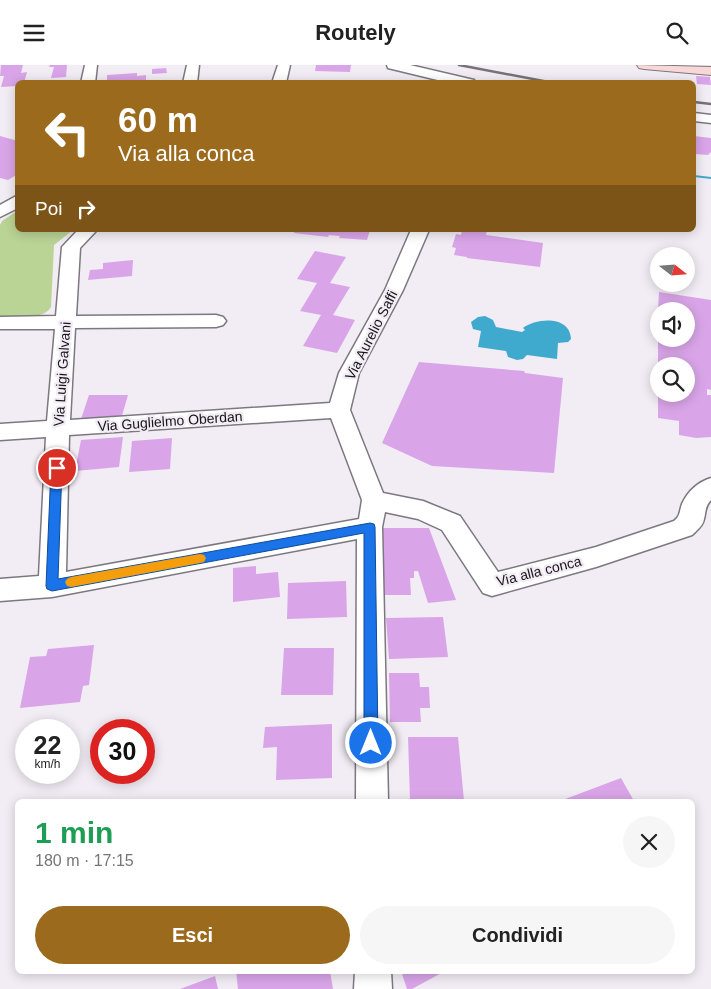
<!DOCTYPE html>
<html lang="it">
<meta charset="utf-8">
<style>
body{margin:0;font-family:Helvetica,sans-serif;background:#f6f6f6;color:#222;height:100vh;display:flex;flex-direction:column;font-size:19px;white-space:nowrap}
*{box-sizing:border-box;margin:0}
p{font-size:16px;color:#767676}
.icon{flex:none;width:28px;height:28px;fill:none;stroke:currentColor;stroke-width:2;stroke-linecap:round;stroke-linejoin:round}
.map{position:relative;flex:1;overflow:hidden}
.side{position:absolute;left:15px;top:734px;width:680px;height:175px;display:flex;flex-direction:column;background:#fff;border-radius:8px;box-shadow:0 2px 12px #0003}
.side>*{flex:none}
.banner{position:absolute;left:15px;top:15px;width:681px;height:152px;border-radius:8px;box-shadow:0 2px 12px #0003;background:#9b6a1d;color:#fff;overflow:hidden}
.needle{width:32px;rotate:107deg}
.buttons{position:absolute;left:650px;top:182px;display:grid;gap:10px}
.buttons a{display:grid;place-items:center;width:45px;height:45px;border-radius:50%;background:#fff;box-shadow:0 2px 12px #0003;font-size:25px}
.speed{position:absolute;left:15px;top:654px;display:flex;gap:10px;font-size:25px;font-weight:700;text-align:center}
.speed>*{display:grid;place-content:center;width:65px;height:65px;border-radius:50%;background:#fff;box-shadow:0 2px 12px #0003;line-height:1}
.speed small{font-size:12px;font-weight:400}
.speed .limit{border:8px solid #d22;background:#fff;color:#111}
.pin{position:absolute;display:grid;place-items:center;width:42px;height:42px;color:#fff;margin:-21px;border:2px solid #fff;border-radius:50%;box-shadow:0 1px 5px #0007}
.me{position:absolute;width:55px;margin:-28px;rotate:0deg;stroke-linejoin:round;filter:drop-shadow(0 0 4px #0008)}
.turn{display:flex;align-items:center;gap:18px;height:105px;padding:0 20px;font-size:22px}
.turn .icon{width:65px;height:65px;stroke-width:2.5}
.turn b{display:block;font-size:35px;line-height:42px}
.then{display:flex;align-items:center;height:48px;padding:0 20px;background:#0003;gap:10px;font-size:19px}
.round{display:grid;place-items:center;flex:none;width:52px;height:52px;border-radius:26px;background:#f6f6f6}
.headline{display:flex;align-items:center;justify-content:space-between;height:85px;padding:0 20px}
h1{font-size:30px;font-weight:800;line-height:38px;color:#1e9e55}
.button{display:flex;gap:10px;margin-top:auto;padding:10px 20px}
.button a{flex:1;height:58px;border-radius:30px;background:#9b6a1d;color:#fff;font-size:20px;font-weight:800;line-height:58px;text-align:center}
.button a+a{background:#f6f6f6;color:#222}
header{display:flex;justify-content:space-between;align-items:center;height:65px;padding:0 20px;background:#fff;font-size:22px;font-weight:800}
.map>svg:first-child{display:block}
</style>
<header><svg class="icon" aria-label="menu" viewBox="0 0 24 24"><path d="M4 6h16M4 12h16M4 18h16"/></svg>Routely<svg class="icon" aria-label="search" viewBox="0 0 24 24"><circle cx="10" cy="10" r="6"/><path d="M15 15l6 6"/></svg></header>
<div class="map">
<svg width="711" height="924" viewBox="0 0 711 924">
<rect width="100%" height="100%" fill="#f2ecf4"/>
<!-- green -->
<path fill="#bad495" d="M17,146L18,165H73L54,180L51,242C43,256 15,251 0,251V160L2,156Z"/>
<!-- water -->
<path fill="#40aace" d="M485,251L493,255L496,262L522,267L525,265L523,263C536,253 570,250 571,274L568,277L558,278L557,294L527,290L523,294L517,295L508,292L506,286L478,282L481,266L473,264L471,257L478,252Z"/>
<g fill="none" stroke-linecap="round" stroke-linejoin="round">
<!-- stream -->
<polygon fill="#40aace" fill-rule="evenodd" points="694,110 711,112 711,114 694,112"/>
</g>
<!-- building -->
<g fill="#d9a5e8">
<polygon points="1,0 23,0 21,8 27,7 24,18 18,18 18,21 1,22 4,11 0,11"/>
<polygon points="50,0 67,0 66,12 51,13 54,2 49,2"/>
<polygon points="316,0 351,0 350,7 315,6"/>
<polygon points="166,3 167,8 152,9 152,4"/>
<polygon points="137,8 137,11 146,10 146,17 107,18 107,10"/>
<polygon points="696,11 710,12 711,20 697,19"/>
<polygon points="0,71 18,76 18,109 8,115 0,113"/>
<polygon points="694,71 711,73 711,87 708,90 695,89"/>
<polygon points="295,165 370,165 367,175 339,173 340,171 329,170 328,172 294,168"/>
<polygon points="462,165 487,165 486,170 543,178 540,202 467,193 467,192 454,190 456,183 452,182 456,169 461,170"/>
<polygon points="315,186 346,192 330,218 350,222 333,250 355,255 337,288 303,281 321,250 300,246 317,218 297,214"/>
<polygon points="133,195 132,211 88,215 90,205 103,204 103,198"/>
<polygon points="659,227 711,235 711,325 707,324 707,330 711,330 711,372 696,373 679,370 679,356 658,353 658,329 686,329 686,301 658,301 658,274 686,274 686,246 658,246"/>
<polygon points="419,297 524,306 525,308 563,313 554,408 432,401 382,378"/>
<polygon points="89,330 128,330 121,354 81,354"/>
<polygon points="123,372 119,402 75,406 81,375"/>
<polygon points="172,373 170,404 129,407 132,376"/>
<polygon points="378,463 429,463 456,535 428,538 418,506 414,506 414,513 410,513 411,530 378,530"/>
<polygon points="256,501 256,509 278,507 280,532 233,537 233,503"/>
<polygon points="346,516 347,552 287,554 288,518"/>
<polygon points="443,552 448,592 389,594 386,553"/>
<polygon points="94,580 89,620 83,621 80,637 20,643 30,592 46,591 48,584"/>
<polygon points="284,583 334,583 333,630 281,630"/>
<polygon points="389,608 419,608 420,622 429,622 430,643 420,643 421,657 390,657"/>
<polygon points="332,659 332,713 276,715 277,682 263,683 265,662"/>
<polygon points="408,672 458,672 464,736 410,736"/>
<polygon points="621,713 634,736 560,736"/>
<polygon points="236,906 330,906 333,924 238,924"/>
<polygon points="401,906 445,906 412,924 407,924"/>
<polygon points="215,911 218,924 180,924"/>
</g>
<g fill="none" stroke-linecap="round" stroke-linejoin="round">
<defs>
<g id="street">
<polygon points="85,0 97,0 95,18 81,18"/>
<polygon points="187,0 199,0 197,18 183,18"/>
<polygon points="278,0 290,0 286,18 272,18"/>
<polygon points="387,0 410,0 474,15 475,18 450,18 388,3"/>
<polygon points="694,48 711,50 711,58 694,56"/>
<polygon points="18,130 18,143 0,152 0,140"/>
<path d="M78,165H97L80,183L76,251L216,250L223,252L226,256L223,260L216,262L75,263L70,355L330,338L339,308L385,225L411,165H429L403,225L359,308L350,345L383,428L423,436L460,451L498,507L596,482L674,456C681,450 679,447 682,439C688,426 698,417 711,413V435C705,441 706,446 704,454C703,461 697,465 692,470L596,502L492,531L483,528L442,465L418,454L385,447L382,462L388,736H356L357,474L52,532L0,536V514L39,511L46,372L0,375V359L47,356L55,264H0V252L56,251L62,182ZM331,353L362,435L359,454L66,507L69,370Z"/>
<polygon points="355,906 391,906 392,924 354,924"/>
</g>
<polygon id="secondary" points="637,0 711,2 711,10 644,4 639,3"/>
</defs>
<!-- street casing -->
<use href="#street" stroke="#7d787f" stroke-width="3"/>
<!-- secondary casing -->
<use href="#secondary" stroke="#7d787f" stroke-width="2"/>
<!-- street -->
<use href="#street" fill="#fff" fill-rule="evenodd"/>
<!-- secondary -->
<use href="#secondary" fill="#f8d8d6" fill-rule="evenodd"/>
<!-- rail -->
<g stroke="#767277" stroke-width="2.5">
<polyline points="459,0 554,18"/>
<polyline points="694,37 711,39"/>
</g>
</g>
<!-- route -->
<polygon fill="#1a73e8" stroke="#114b97" points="57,399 62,403 58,514 370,458 374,459 375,462 378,678 376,682 371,684 366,682 364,678 364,468 52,526 47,524 46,521 51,403"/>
<!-- slow -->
<polygon fill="#f59e0b" points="200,489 204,490 206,493 204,497 200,498 71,522 67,521 65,517 67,514 71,512"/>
<g text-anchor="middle" stroke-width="4.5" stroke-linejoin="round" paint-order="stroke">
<!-- street labels -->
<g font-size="14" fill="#181518" stroke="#f2ecf4">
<text transform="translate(371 270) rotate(-63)" y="5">Via Aurelio Saffi</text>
<text transform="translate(62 309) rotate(-86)" y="5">Via Luigi Galvani</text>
<text transform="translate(170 356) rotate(-4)" y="5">Via Guglielmo Oberdan</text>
<text transform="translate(539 506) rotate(-14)" y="5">Via alla conca</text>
</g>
</g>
</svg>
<div class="buttons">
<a><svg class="needle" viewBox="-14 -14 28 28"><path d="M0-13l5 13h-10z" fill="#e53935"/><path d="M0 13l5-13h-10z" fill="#767676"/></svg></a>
<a><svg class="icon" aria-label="sound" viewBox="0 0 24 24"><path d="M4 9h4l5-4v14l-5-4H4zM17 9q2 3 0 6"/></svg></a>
<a><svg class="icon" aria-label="search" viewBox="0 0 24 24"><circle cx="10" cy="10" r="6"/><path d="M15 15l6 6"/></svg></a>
</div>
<div class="speed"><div>22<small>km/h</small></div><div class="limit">30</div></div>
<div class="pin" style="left:57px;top:403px;background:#d93025"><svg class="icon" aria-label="arrive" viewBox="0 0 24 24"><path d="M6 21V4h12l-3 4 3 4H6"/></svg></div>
<svg class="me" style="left:371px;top:678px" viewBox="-20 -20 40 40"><circle r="17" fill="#1a73e8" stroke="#fff" stroke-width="3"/><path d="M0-11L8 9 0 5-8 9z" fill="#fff"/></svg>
<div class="banner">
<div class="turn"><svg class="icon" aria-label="left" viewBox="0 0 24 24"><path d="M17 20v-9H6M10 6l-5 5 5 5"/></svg><div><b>60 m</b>Via alla conca</div></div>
<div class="then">Poi<svg class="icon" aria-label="right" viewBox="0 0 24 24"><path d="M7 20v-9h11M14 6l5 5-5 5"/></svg></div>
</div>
<section class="side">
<div class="headline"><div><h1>1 min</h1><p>180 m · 17:15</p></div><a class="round"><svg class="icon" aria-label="close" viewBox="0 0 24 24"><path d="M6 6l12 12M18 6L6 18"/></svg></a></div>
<div class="button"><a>Esci</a><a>Condividi</a></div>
</section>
</div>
